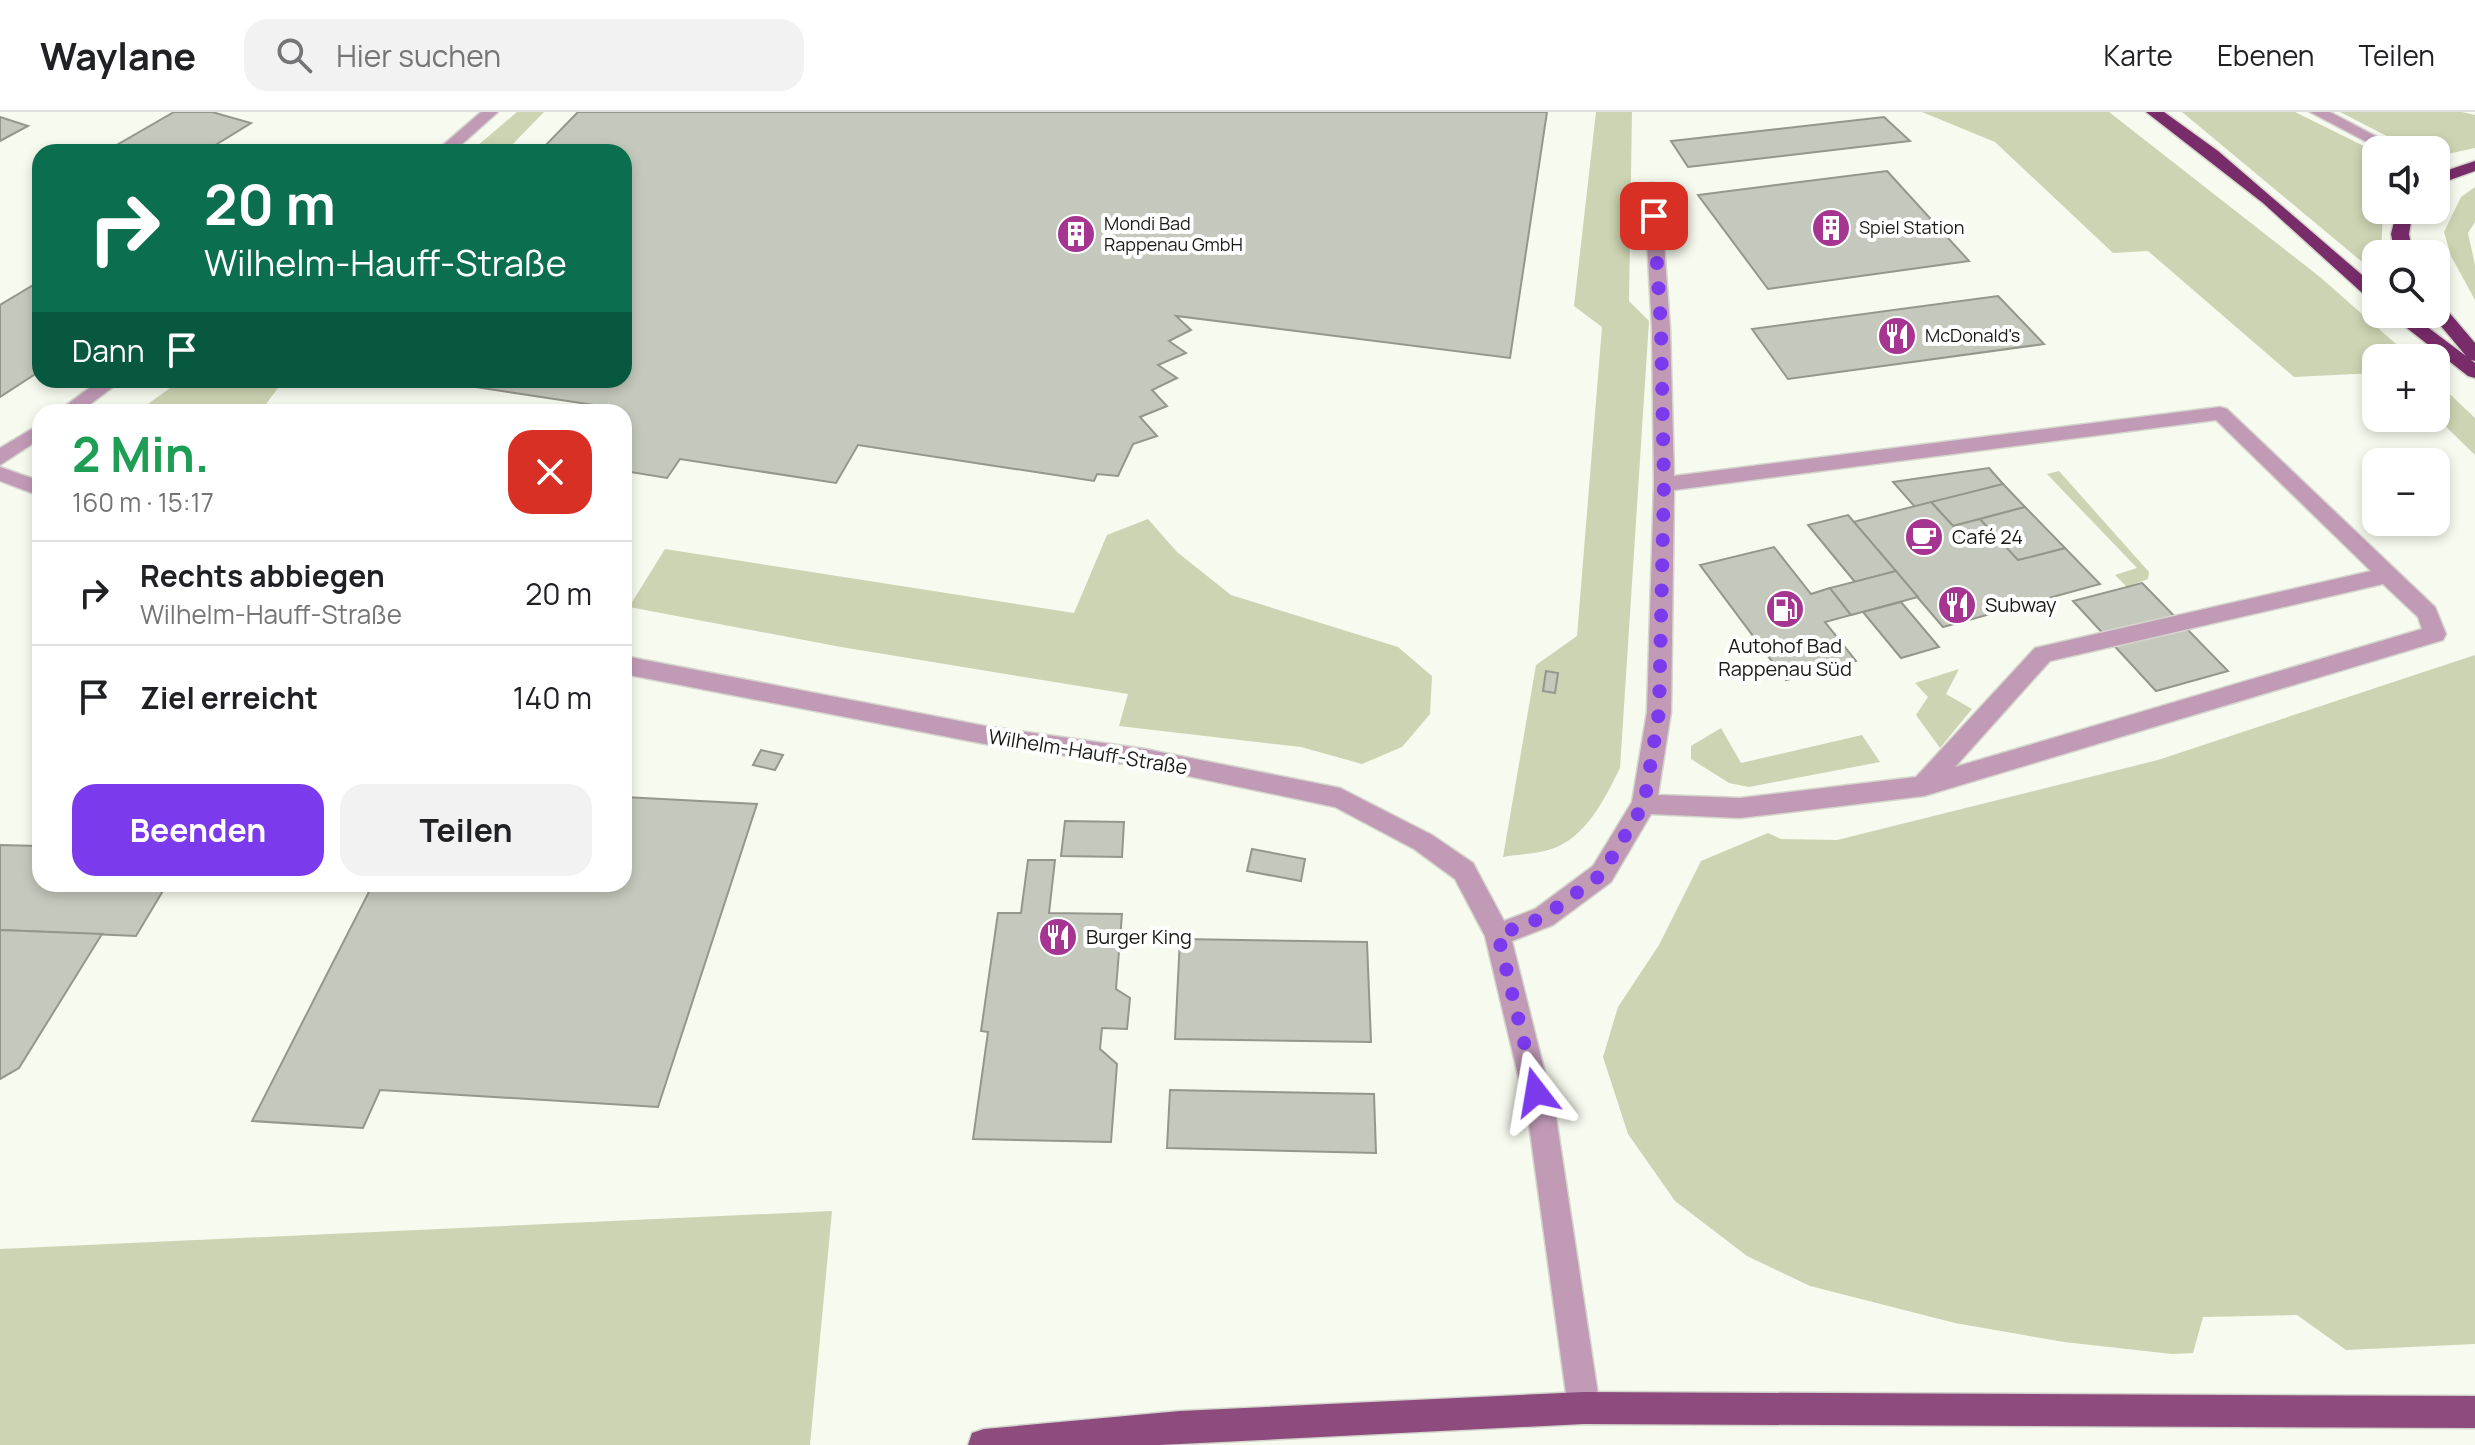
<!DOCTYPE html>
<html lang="de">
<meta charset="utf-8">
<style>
body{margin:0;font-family:Manrope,sans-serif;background:#f2f2f2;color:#202124;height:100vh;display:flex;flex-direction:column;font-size:30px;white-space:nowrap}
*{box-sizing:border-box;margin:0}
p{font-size:26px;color:#757577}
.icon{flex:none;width:44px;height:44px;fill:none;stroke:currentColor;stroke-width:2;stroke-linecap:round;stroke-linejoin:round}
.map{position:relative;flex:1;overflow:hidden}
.details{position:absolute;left:32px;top:292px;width:600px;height:488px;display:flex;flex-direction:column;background:#fff;border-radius:24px;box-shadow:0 4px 12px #0003}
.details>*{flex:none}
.banner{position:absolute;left:32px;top:32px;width:600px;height:244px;border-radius:24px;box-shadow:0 4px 12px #0003;background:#0b6e4f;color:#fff;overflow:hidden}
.tools{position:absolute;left:2362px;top:24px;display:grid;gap:16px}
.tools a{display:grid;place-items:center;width:88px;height:88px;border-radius:16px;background:#fff;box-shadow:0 4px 12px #0003;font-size:40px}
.pin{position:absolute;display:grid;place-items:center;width:68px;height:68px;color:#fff;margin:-34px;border-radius:16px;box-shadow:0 4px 12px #0006}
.me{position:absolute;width:88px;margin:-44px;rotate:346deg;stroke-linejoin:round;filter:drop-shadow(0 0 6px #0008)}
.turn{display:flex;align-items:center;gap:28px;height:168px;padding:0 40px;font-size:36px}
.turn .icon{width:104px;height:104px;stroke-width:2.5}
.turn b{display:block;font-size:56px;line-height:68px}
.then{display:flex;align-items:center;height:76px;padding:0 40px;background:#0003;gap:16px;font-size:30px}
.round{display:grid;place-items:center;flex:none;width:84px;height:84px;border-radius:24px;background:#f2f2f2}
.head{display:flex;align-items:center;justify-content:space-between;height:136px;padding:0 40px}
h1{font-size:48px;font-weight:700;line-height:60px;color:#1e9e55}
.cta{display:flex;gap:16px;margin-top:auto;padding:16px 40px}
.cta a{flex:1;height:92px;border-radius:24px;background:#7c3aed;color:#fff;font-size:32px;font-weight:700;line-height:92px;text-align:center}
.cta a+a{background:#f2f2f2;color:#202124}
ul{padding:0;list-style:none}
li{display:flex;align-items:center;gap:24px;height:104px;padding:0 40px;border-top:2px solid #e0e0e0}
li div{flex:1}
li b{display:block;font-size:30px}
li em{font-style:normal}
header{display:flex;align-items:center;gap:48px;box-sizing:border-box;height:112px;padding:0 40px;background:#fff;border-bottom:2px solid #e0e0e0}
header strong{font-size:38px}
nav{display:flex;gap:44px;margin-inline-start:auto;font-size:28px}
.search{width:560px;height:72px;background:#f2f2f2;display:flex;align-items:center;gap:20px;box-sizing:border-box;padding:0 28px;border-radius:24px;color:#757577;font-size:30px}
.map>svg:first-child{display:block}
</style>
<header>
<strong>Waylane</strong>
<div class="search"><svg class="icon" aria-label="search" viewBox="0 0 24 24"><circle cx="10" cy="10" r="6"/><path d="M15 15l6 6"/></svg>Hier suchen</div>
<nav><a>Karte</a><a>Ebenen</a><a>Teilen</a></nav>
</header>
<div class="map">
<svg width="2475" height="1333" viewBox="0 0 2475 1333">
<rect width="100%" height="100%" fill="#f7faee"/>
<!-- green -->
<g fill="#cdd4b3">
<polygon points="517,0 544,0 505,40 470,40"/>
<path d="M1596,0H1632L1629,189L1649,209L1620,656C1606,684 1589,720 1559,734C1542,742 1521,742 1503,745L1536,553L1577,524L1602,215L1574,194Z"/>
<polygon points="1922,0 2109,0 2320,165 2412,246 2376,246 2376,261 2294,265 2148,139 2113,141 1995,30"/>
<polygon points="2182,0 2295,0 2376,40 2376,98 2383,98 2381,142 2376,142 2376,150 2361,149"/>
<polygon points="2340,0 2462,0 2475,3 2475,36 2438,44 2436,38 2414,38"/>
<polygon points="2475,75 2475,110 2468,121 2475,153 2475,188 2451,144 2444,120 2461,85"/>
<polygon points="181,268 284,268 260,300 137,300"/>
<polygon points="2436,269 2475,306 2475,343 2436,305"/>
<polygon points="2059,359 2149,460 2148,467 2127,475 2115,463 2137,456 2047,362"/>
<polygon points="1148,407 1177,440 1231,483 1398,535 1432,564 1430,602 1402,635 1362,652 1301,635 1119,614 1128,582 841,535 629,495 665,437 1074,501 1107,423"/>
<polygon points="2475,543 2475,1232 2346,1238 2297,1203 2203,1205 2193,1241 2172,1242 2064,1230 1955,1211 1810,1174 1747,1144 1675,1089 1628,1022 1603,945 1618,895 1659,833 1701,749 1768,721 1781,727 1837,728 2158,648"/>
<polygon points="1959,557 1946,582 1972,597 1940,636 1916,603 1928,585 1915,571"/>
<polygon points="1721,616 1741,651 1862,623 1880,650 1749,675 1729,671 1691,647 1691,634"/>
<polygon points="832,1099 810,1333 0,1333 0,1137"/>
</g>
<!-- building -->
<g fill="#c5c8bc" stroke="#95978c" stroke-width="2">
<polygon points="174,0 212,0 251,11 204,40 133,40 115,34"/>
<polygon points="578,0 1547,0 1510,246 1176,204 1191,218 1169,229 1186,241 1158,253 1177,266 1152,278 1167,294 1140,305 1157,324 1133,332 1118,364 1097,362 1094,369 858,333 836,371 680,347 667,366 624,359 624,300 589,300 594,293 430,268 624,268 624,40 539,40"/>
<polygon points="0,5 28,14 0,29"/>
<polygon points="1884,5 1910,29 1688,55 1671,29"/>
<polygon points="1887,59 1969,149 1768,177 1698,83"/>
<polygon points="40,169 40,259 0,285 0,193"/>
<polygon points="1998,184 2044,232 1788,267 1752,217"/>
<polygon points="1989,356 2003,372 1915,395 1893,370"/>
<polygon points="2003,372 2025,395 1953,414 1931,390"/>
<polygon points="1931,390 1953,414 1980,407 2018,448 2065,436 2100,472 1943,515 1853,410"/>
<polygon points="2025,395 2065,436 2018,448 1980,407"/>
<polygon points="1848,403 1896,459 1855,470 1808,413"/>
<polygon points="1774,435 1811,482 1830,476 1851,503 1825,510 1856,549 1786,568 1700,453"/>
<polygon points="1896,459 1918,485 1851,503 1830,476"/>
<polygon points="2142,471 2228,559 2156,579 2073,489"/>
<polygon points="1901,490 1939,535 1901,546 1863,500"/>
<polygon points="1546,559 1558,561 1555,581 1543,579"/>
<polygon points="761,638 783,643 775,658 753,653"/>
<polygon points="624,685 757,692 658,995 380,978 363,1016 252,1009 373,772 624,772"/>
<polygon points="1065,709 1124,710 1122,745 1061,744"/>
<polygon points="0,733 40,734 40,772 167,772 136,824 0,818"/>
<polygon points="1252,737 1305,747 1301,769 1247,759"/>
<polygon points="1028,748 1055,748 1049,801 1122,802 1116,877 1130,886 1127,917 1102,916 1100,937 1117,952 1111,1030 973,1027 988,920 981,919 998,801 1021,801"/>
<polygon points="0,818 102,822 19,956 0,967"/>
<polygon points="1180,827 1367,830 1371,930 1175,927"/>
<polygon points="1170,978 1374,982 1376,1041 1167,1036"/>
</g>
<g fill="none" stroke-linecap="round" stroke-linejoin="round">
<defs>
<g id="minor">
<polygon points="481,0 498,0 453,40 435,40"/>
<polygon points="2310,0 2330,0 2402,38 2382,38"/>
<path d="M1652,71L1660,76L1670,216L1674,364L2220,295L2227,297L2435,495L2446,522L2443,528L1924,684L1740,706L1651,702L1611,770L1553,813L1512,829L1556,1005L1600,1296L1595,1307L1584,1312L1573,1307L1568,1296L1528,1005L1485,824L1455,767L1414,737L1335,695L1145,655L985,632L624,562V544L985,614L1145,637L1340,676L1432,723L1473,751L1504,809L1535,797L1593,754L1632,690L1647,600L1654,372L1652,216L1644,76ZM2216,308L2371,459L2035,536L1916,665L1740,686L1658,683L1671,600L1674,378ZM2383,472L2418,505L2422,517L1955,655L2050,549Z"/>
<polygon points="100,268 122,268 80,300 57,300"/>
<polygon points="40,312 40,327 0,353 0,336"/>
<polygon points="0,355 40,369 40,384 0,369"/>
</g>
<polygon id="major" points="1584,1280 2475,1284 2475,1316 1584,1312 1160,1333 968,1333 972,1321 984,1317 1180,1299"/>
<g id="highway">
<polygon points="2146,0 2164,0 2218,39 2376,175 2376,189 2370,188 2263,91"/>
<polygon points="2475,49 2475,59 2436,73 2436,62"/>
<polygon points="2397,98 2413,98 2409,122 2413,142 2395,142 2391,122"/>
<polygon points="2436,191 2442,192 2475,231 2475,249 2471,248 2475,251 2475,266 2468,264 2389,202 2410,202 2466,244 2431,202 2436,202"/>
</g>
</defs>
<!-- minor casing -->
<use href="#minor" stroke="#d4d6cc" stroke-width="3"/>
<!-- major casing -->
<use href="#major" stroke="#d4d6cc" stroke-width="3"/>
<!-- highway casing -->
<use href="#highway" stroke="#d4d6cc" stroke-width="3"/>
<!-- minor -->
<use href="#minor" fill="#c19ab6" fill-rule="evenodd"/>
<!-- major -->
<use href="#major" fill="#8d4b7e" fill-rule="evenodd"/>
<!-- highway -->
<use href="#highway" fill="#792c6a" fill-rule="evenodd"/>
</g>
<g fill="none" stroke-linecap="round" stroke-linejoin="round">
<!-- route -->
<polyline stroke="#7c3aed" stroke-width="14" stroke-dasharray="0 25.2" points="1536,980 1498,823 1544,805 1602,762 1644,692 1659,600 1664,372 1661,216 1654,104"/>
</g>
<!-- icons -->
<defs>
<symbol id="building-disc" viewBox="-11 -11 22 22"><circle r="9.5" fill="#a63591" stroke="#fff"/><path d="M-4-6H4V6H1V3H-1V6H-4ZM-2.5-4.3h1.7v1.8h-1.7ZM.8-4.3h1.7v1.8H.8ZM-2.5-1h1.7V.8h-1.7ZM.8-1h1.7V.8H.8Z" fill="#fff"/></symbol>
<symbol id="restaurant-disc" viewBox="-11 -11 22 22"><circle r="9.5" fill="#a63591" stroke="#fff"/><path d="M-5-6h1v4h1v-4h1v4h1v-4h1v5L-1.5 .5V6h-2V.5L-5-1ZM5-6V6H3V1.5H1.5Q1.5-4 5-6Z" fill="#fff"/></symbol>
<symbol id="cafe-disc" viewBox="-11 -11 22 22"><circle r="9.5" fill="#a63591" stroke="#fff"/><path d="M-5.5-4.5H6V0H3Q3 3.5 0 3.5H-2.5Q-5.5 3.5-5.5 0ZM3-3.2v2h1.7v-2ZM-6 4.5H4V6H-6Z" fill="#fff"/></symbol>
<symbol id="fuel-disc" viewBox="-11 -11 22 22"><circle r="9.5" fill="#a63591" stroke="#fff"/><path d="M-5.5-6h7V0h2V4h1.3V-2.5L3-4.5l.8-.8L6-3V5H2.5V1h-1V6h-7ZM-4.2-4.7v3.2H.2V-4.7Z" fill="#fff"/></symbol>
</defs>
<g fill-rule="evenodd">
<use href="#building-disc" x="1809" y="94" width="44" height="44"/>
<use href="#building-disc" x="1054" y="100" width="44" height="44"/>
<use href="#restaurant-disc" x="1875" y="202" width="44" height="44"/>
<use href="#cafe-disc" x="1902" y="403" width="44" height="44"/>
<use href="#restaurant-disc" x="1935" y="471" width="44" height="44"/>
<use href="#fuel-disc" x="1763" y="475" width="44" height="44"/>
<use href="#restaurant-disc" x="1036" y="803" width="44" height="44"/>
</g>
<g text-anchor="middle" stroke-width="8" stroke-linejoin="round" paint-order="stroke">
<!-- far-poi labels -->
<g font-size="18" fill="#1a1b17" stroke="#fff" text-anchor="start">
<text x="1104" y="118">Mondi Bad<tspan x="1104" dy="21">Rappenau GmbH</tspan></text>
<text x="1859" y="122">Spiel Station</text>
<text x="1925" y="230">McDonald's</text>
</g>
<!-- poi labels -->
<g font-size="20" fill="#1a1b17" stroke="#fff" text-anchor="start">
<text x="1952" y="432">Café 24</text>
<text x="1985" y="500">Subway</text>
<text x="1785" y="541" text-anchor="middle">Autohof Bad<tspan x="1785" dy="23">Rappenau Süd</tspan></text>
<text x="1086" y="832">Burger King</text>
</g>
<!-- street labels -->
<g font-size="20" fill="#1a1b17" stroke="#fff">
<text transform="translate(1088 640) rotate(9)" y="7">Wilhelm-Hauff-Straße</text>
</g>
</g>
</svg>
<div class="tools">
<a><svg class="icon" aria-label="sound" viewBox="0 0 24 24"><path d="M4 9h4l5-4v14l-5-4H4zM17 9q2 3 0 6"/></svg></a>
<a><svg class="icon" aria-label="search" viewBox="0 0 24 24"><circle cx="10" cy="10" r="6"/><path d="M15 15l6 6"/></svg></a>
<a>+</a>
<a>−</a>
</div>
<div class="pin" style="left:1654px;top:104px;background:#d93025"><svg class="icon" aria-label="arrive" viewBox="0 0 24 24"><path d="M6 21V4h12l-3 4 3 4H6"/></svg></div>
<svg class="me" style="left:1536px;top:980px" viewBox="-20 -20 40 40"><path d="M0-17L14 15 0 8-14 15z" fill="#7c3aed" stroke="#fff" stroke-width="4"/></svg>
<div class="banner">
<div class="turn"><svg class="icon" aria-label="right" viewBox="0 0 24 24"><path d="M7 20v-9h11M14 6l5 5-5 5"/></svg><div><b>20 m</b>Wilhelm-Hauff-Straße</div></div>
<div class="then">Dann<svg class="icon" aria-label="arrive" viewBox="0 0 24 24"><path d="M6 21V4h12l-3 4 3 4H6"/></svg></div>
</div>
<section class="details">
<div class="head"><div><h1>2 Min.</h1><p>160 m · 15:17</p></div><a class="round" style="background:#d93025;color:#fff"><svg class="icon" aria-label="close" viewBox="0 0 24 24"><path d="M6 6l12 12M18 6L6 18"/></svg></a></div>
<ul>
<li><svg class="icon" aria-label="right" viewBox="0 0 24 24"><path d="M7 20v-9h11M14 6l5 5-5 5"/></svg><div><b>Rechts abbiegen</b><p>Wilhelm-Hauff-Straße</p></div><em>20 m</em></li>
<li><svg class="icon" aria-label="arrive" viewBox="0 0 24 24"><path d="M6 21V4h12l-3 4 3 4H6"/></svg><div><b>Ziel erreicht</b></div><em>140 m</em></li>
</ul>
<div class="cta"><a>Beenden</a><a>Teilen</a></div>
</section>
</div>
